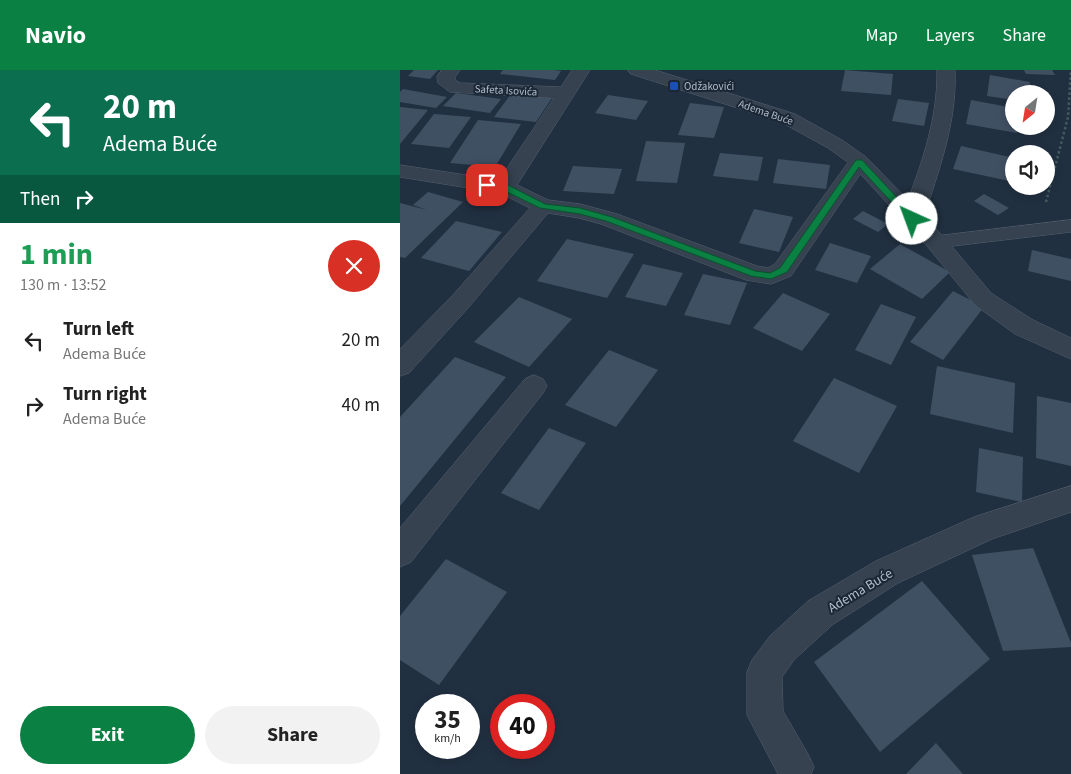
<!DOCTYPE html>
<meta charset="utf-8">
<style>
body{margin:0;font-family:"Source Sans 3",sans-serif;background:#f2f2f2;color:#222;height:100vh;display:flex;flex-direction:column;font-size:19px;white-space:nowrap}
*{box-sizing:border-box;margin:0}
p{font-size:16px;color:#767676}
.icon{flex:none;width:28px;height:28px;fill:none;stroke:currentColor;stroke-width:2;stroke-linecap:round;stroke-linejoin:round}
.map{position:relative;flex:1;overflow:hidden}
.side{display:flex;flex-direction:column;background:#fff;width:400px}
.side>*{flex:none}
.hud{background:#0b6e4f;color:#fff;overflow:hidden}
.needle{width:32px;rotate:210deg}
.buttons{position:absolute;left:605px;top:15px;display:grid;gap:10px}
.buttons a{display:grid;place-items:center;width:50px;height:50px;border-radius:50%;background:#fff;box-shadow:0 2px 8px #0003;font-size:25px}
.speed{position:absolute;left:15px;top:624px;display:flex;gap:10px;font-size:25px;font-weight:700;text-align:center}
.speed>*{display:grid;place-content:center;width:65px;height:65px;border-radius:50%;background:#fff;box-shadow:0 2px 8px #0003;line-height:1}
.speed small{font-size:12px;font-weight:400}
.speed .limit{border:8px solid #d22;background:#fff;color:#111}
.pin{position:absolute;display:grid;place-items:center;width:42px;height:42px;color:#fff;margin:-21px;border-radius:10px;box-shadow:0 2px 8px #0006}
.me{position:absolute;width:55px;margin:-28px;rotate:317deg;stroke-linejoin:round;filter:drop-shadow(0 0 4px #0008)}
.turn{display:flex;align-items:center;gap:18px;height:105px;padding:0 20px;font-size:22px}
.turn .icon{width:65px;height:65px;stroke-width:2.5}
.turn b{display:block;font-size:35px;line-height:42px}
.then{display:flex;align-items:center;height:48px;padding:0 20px;background:#0003;gap:10px;font-size:19px}
.round{display:grid;place-items:center;flex:none;width:52px;height:52px;border-radius:26px;background:#f2f2f2}
.headline{display:flex;align-items:center;justify-content:space-between;height:85px;padding:0 20px}
h1{font-size:30px;font-weight:700;line-height:38px;color:#1e9e55}
.button{display:flex;gap:10px;margin-top:auto;padding:10px 20px}
.button a{flex:1;height:58px;border-radius:30px;background:#0b8043;color:#fff;font-size:20px;font-weight:700;line-height:58px;text-align:center}
.button a+a{background:#f2f2f2;color:#222}
ul{padding:0;list-style:none}
li{display:flex;align-items:center;gap:15px;height:65px;padding:0 20px}
li div{flex:1}
li b{display:block;font-size:19px}
li em{font-style:normal}
header{display:flex;align-items:center;gap:30px;box-sizing:border-box;height:70px;padding:0 25px;background:#0b8043;color:#fff}
header strong{font-size:24px}
nav{display:flex;gap:28px;margin-inline-start:auto;font-size:18px}
main{display:flex;flex:1;min-height:0}
.map>svg:first-child{display:block}
</style>
<header>
<strong>Navio</strong>
<nav><a>Map</a><a>Layers</a><a>Share</a></nav>
</header>
<main>
<section class="side">
<div class="hud">
<div class="turn"><svg class="icon" aria-label="left" viewBox="0 0 24 24"><path d="M17 20v-9H6M10 6l-5 5 5 5"/></svg><div><b>20 m</b>Adema Buće</div></div>
<div class="then">Then<svg class="icon" aria-label="right" viewBox="0 0 24 24"><path d="M7 20v-9h11M14 6l5 5-5 5"/></svg></div>
</div>
<div class="headline"><div><h1>1 min</h1><p>130 m · 13:52</p></div><a class="round" style="background:#d93025;color:#fff"><svg class="icon" aria-label="close" viewBox="0 0 24 24"><path d="M6 6l12 12M18 6L6 18"/></svg></a></div>
<ul>
<li><svg class="icon" aria-label="left" viewBox="0 0 24 24"><path d="M17 20v-9H6M10 6l-5 5 5 5"/></svg><div><b>Turn left</b><p>Adema Buće</p></div><em>20 m</em></li>
<li><svg class="icon" aria-label="right" viewBox="0 0 24 24"><path d="M7 20v-9h11M14 6l5 5-5 5"/></svg><div><b>Turn right</b><p>Adema Buće</p></div><em>40 m</em></li>
</ul>
<div class="button"><a>Exit</a><a>Share</a></div>
</section>
<div class="map">
<svg width="671" height="704" viewBox="0 0 671 704">
<rect width="100%" height="100%" fill="#213041"/>
<!-- building -->
<g fill="#405063">
<polygon points="14,0 38,0 30,9 8,6"/>
<polygon points="103,0 154,0 161,1 155,10 100,4"/>
<polygon points="445,0 493,4 491,25 441,21"/>
<polygon points="624,0 652,0 655,5 626,4"/>
<polygon points="590,5 630,12 629,24 614,24 614,30 587,26"/>
<polygon points="3,19 47,27 36,38 0,32 0,22"/>
<polygon points="56,23 101,29 90,43 43,36"/>
<polygon points="111,24 152,28 136,52 94,47"/>
<polygon points="208,25 248,31 236,50 195,43"/>
<polygon points="498,29 529,33 524,56 492,51"/>
<polygon points="571,30 614,38 614,56 618,56 617,63 566,54"/>
<polygon points="290,33 324,37 314,68 278,65"/>
<polygon points="0,37 28,40 0,74"/>
<polygon points="34,44 71,47 49,78 11,74"/>
<polygon points="78,50 121,54 95,97 50,93"/>
<polygon points="246,71 285,73 277,113 236,111"/>
<polygon points="561,76 614,88 614,112 553,99"/>
<polygon points="320,83 363,87 358,111 313,106"/>
<polygon points="378,89 430,95 426,119 373,113"/>
<polygon points="173,96 222,99 214,124 163,121"/>
<polygon points="28,122 63,132 5,188 0,187 0,133 27,140 13,135"/>
<polygon points="584,124 609,138 598,145 574,131"/>
<polygon points="354,139 393,147 379,182 339,173"/>
<polygon points="463,141 488,154 478,162 453,149"/>
<polygon points="56,151 102,162 69,201 21,188"/>
<polygon points="167,169 234,184 207,228 137,211"/>
<polygon points="430,173 471,186 457,213 415,200"/>
<polygon points="500,174 550,202 522,229 470,199"/>
<polygon points="632,180 671,189 671,211 628,201"/>
<polygon points="243,194 283,203 266,236 225,227"/>
<polygon points="303,204 347,213 330,255 284,245"/>
<polygon points="553,221 584,237 543,290 510,272"/>
<polygon points="383,223 430,244 402,281 353,258"/>
<polygon points="119,227 172,249 129,297 74,272"/>
<polygon points="481,234 516,247 491,295 455,280"/>
<polygon points="209,280 258,300 216,357 165,335"/>
<polygon points="55,287 106,307 0,436 0,347"/>
<polygon points="537,296 615,313 613,363 530,344"/>
<polygon points="434,308 497,336 459,403 393,371"/>
<polygon points="637,326 671,333 671,396 636,388"/>
<polygon points="149,358 186,373 139,440 101,423"/>
<polygon points="579,378 623,387 622,432 576,422"/>
<polygon points="633,478 671,573 671,577 603,581 572,485"/>
<polygon points="46,489 107,522 39,615 0,590 0,546"/>
<polygon points="522,511 590,589 480,682 414,592"/>
<polygon points="536,673 563,704 506,704"/>
</g>
<g fill="none" stroke-linecap="round" stroke-linejoin="round">
<defs>
<polygon id="service" points="671,150 671,162 536,178 530,176 527,172 530,168 536,166"/>
<g id="minor">
<polygon points="42,0 60,0 55,7 55,10 60,13 161,17 172,0 190,0 117,115 148,130 180,134 217,144 357,196 368,198 375,194 452,87 459,85 466,87 469,91 391,206 371,214 346,210 201,154 179,148 148,143 68,238 9,303 0,306 0,279 52,226 130,138 100,123 0,107 0,95 99,110 154,28 50,22 38,13 37,7"/>
<path d="M537,0H555C557,53 539,100 523,149L520,154L512,156L504,154L501,149C519,100 538,53 537,0Z"/>
<polygon points="134,305 143,309 147,316 143,323 11,492 0,497 0,458 125,309"/>
<polygon points="671,416 671,442 592,469 498,513 432,555 394,590 382,607 383,641 408,684 414,697 411,704 378,704 347,645 347,602 352,590 370,566 408,531 476,491 574,447"/>
</g>
<polygon id="tertiary" points="228,0 255,0 395,44 442,70 466,87 544,167 591,223 633,250 671,268 671,289 615,264 575,235 528,177 452,95 428,78 381,52 231,4"/>
</defs>
<!-- service casing -->
<use href="#service" stroke="#54606e" stroke-width="1"/>
<!-- minor casing -->
<use href="#minor" stroke="#54606e" stroke-width="1"/>
<!-- tertiary casing -->
<use href="#tertiary" stroke="#54606e" stroke-width="1"/>
<!-- path -->
<polyline stroke="#425c5e" stroke-width="2.5" stroke-dasharray="2.5 2.5" stroke-linecap="butt" points="646,132 668,47 671,0"/>
<!-- service -->
<use href="#service" fill="#364250" fill-rule="evenodd"/>
<!-- minor -->
<use href="#minor" fill="#364250" fill-rule="evenodd"/>
<!-- tertiary -->
<use href="#tertiary" fill="#364250" fill-rule="evenodd"/>
</g>
<!-- route -->
<polygon fill="#0b8043" stroke="#07532c" points="456,90 462,90 515,147 515,151 509,151 459,97 387,202 371,209 351,206 206,151 180,144 140,138 103,120 87,117 83,115 87,112 108,115 145,134 180,138 212,147 355,201 370,203 380,198"/>
<!-- markers -->
<rect fill="#1a4fb4" stroke="#1b2735" stroke-width="2" x="269" y="11" width="10" height="10" rx="2.5"/>
<g text-anchor="middle" stroke-width="4" stroke-linejoin="round" paint-order="stroke">
<!-- far-poi labels -->
<g font-size="11" fill="#b2bdcb" stroke="#1b2735" text-anchor="start">
<text x="284" y="20">Odžakovići</text>
</g>
<!-- far-street labels -->
<g font-size="11" fill="#b2bdcb" stroke="#1b2735">
<text transform="translate(106 20) rotate(3)" y="4">Safeta Isovića</text>
<text transform="translate(366 42) rotate(19)" y="4">Adema Buće</text>
</g>
<!-- street labels -->
<g font-size="14" fill="#b2bdcb" stroke="#1b2735">
<text transform="translate(460 520) rotate(-31)" y="5">Adema Buće</text>
</g>
</g>
</svg>
<div class="buttons">
<a><svg class="needle" viewBox="-14 -14 28 28"><path d="M0-13l5 13h-10z" fill="#e53935"/><path d="M0 13l5-13h-10z" fill="#767676"/></svg></a>
<a><svg class="icon" aria-label="sound" viewBox="0 0 24 24"><path d="M4 9h4l5-4v14l-5-4H4zM17 9q2 3 0 6"/></svg></a>
</div>
<div class="speed"><div>35<small>km/h</small></div><div class="limit">40</div></div>
<div class="pin" style="left:87px;top:115px;background:#d93025"><svg class="icon" aria-label="arrive" viewBox="0 0 24 24"><path d="M6 21V4h12l-3 4 3 4H6"/></svg></div>
<svg class="me" style="left:512px;top:149px" viewBox="-20 -20 40 40"><circle r="19" fill="#fff"/><path d="M0-13L10 11 0 6-10 11z" fill="#0b8043"/></svg>
</div>
</main>
